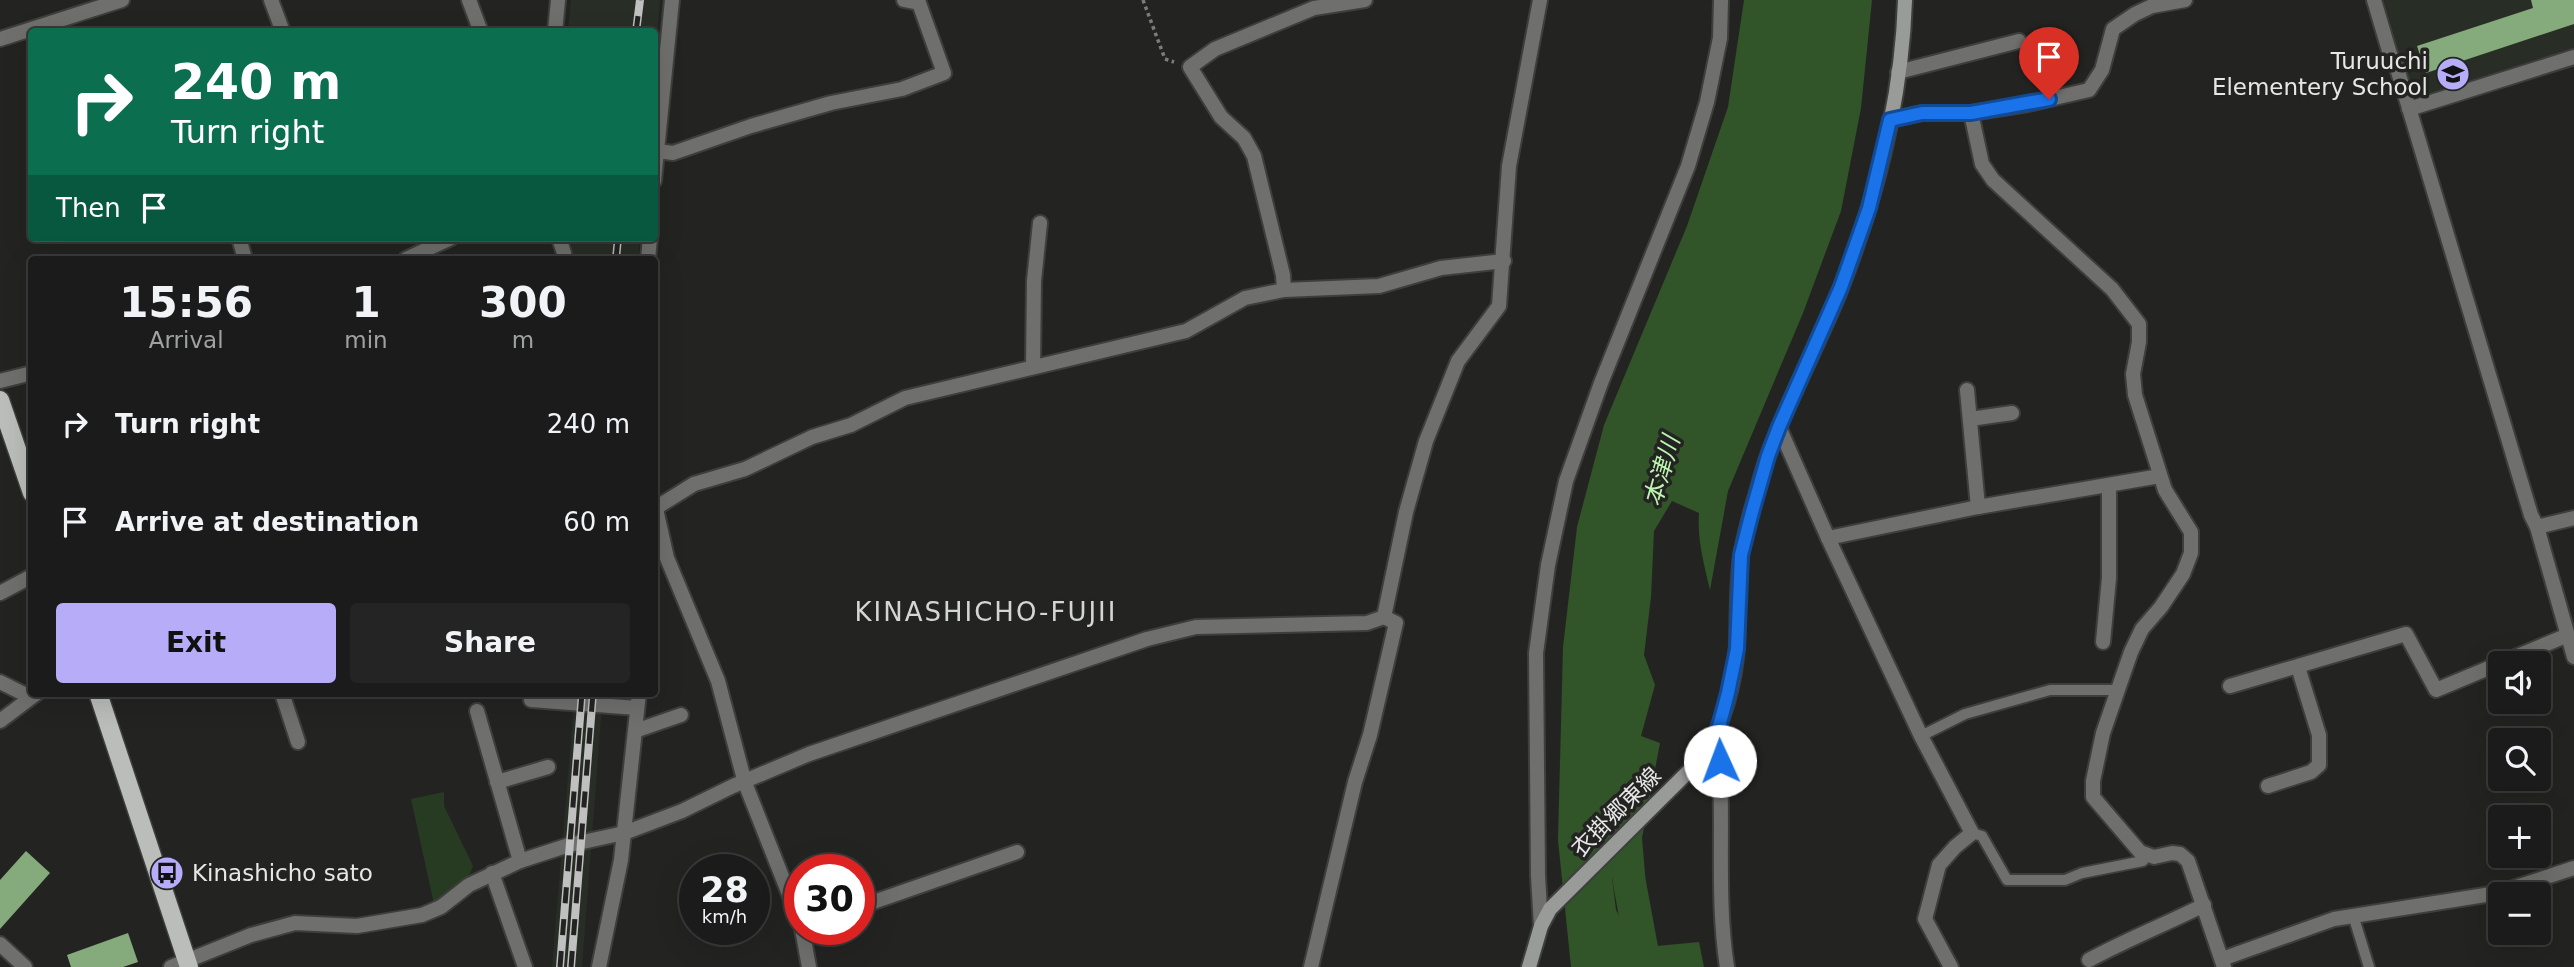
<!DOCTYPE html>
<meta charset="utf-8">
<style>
body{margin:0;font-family:"DejaVu Sans","Noto Sans JP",sans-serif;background:#232423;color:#f1f3f6;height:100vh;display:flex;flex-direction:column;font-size:26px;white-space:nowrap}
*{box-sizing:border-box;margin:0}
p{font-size:23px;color:#9fa1a2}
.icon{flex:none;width:38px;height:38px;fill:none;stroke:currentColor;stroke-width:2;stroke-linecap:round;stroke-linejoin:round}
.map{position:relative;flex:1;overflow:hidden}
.sheet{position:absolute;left:28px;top:256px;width:630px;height:441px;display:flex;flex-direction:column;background:#1a1b1a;border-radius:7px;box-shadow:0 7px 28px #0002,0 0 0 2px #383939}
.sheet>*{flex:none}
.top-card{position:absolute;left:28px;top:28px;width:630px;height:214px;border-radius:7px;box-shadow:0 7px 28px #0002,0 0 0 2px #383939;background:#0b6e4f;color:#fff;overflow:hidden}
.buttons{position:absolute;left:2488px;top:651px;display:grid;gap:14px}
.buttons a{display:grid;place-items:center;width:63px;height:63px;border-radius:7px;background:#1a1b1a;box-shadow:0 7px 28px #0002,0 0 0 2px #383939;font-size:35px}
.speed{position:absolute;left:679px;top:854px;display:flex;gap:14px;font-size:35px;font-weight:700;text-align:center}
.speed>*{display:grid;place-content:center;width:91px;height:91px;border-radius:50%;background:#1a1b1a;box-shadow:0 7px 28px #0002,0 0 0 2px #383939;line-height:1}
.speed small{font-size:18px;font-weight:400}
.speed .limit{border:10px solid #d22;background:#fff;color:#111}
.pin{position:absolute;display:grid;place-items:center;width:60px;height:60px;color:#fff;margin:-72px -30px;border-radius:50% 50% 50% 0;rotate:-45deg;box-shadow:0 0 7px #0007}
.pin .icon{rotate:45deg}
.me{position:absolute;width:77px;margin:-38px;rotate:358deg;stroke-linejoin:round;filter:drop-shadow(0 0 5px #0008)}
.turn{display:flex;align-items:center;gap:24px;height:147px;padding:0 28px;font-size:32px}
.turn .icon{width:91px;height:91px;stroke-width:2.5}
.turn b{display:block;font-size:49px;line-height:60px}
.then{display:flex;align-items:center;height:66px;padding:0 28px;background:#0003;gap:14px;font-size:26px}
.eta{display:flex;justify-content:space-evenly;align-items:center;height:119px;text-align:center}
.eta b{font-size:42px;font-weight:700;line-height:49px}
.action{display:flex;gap:14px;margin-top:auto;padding:14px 28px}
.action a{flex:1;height:80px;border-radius:7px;background:#b6acf8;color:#111;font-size:28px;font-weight:700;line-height:80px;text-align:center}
.action a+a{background:#232423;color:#f1f3f6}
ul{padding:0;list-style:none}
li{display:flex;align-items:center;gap:21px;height:98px;padding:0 28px}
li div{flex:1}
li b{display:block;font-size:26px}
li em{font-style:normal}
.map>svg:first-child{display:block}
</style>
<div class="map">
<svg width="2574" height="967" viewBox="0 0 2574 967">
<rect width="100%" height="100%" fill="#232422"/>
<!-- built -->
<g fill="#282e26">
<polygon points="571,0 660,0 655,61 654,32 568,31"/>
<polygon points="2384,0 2574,0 2574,50 2421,101 2411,98"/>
<polygon points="572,238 640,238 638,259 571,259"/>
<polygon points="575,693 603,693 582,967 552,967"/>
</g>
<!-- green -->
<path fill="#273b22" d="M444,792V806L473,866C467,885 450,894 434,904L411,799Z"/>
<!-- water -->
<path fill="#315429" d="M1744,0H1872L1861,108L1841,211L1803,313L1728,491L1710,590C1704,564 1697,539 1699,513L1672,501L1654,531L1651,597L1644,655L1655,685L1641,736L1660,743L1638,859L1612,878L1616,910L1634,943L1657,946L1699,942L1704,967H1571L1558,840L1563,647L1577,527L1604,425L1687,226L1728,107Z"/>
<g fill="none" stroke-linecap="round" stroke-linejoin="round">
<!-- river -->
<polyline stroke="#315429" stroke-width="33" points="1624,821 1629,880 1645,967"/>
</g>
<!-- building -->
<g fill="#85ab7c">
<polygon points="2531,0 2574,0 2574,24 2426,73 2417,46 2533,8"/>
<polygon points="26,851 50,873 0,929 0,880"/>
<polygon points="128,933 138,962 123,967 71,967 67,955"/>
</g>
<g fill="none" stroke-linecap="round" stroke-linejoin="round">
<defs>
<g id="lane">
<polyline points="1921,736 1965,714 2050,690 2117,690"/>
<polyline points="1972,833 1982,836 2007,880 2065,880 2082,873 2143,861 2147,856"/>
<polyline points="2353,915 2369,967"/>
</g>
<g id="street">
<polyline points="271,0 283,32"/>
<polyline points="469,0 481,32"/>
<polyline points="2374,0 2390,54 2397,68 2531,515 2537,527 2574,657"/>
<polyline points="555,32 558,0"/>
<polyline points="0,39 122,0"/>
<polyline points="1898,72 2019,41"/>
<polyline points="2409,109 2574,57"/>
<polyline points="1971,113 1982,164 1993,180 2112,289 2139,324 2139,342 2133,374 2135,395 2165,490 2191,532 2191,553 2183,574 2161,607 2142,629 2131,652 2103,733 2093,781 2093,797 2140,852 2154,857 2172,853 2180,854 2188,861 2224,967"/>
<polyline points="1890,120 1922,113 1971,113 2028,104 2089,90 2102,70 2113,29 2135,14 2152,6 2185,0"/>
<polyline points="657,151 673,153 751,126 831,103 902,89 944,73 919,3 904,0"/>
<polyline points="654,181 672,0"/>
<polyline points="239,238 245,259"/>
<polyline points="559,238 564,253 564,259"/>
<polyline points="406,259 451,238"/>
<polyline points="648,259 650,238"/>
<polyline points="1284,290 1283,275 1254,156 1244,138 1221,117 1190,67 1215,49 1314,8 1365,0"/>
<polyline points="1033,366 1034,281 1040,223"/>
<polyline points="0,381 32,373"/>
<polyline points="1967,390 1978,507"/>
<polyline points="1970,419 2012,413"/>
<polyline points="1779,427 1828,538 1921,736 1972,833 1955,847 1939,865 1925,919 1951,967"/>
<polyline points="654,509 694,484 745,469 812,437 851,425 905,398 1186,331 1245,298 1284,290 1379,286 1441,268 1504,261"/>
<polyline points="656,509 667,558 718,681 745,783 800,922"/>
<polyline points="2537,527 2574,518"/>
<polyline points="1828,538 1978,507 2160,476"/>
<polyline points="0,593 32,576"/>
<polyline points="2103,642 2109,578 2109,485"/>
<polyline points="0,682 30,697"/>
<polyline points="2230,686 2406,634 2436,690 2568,635"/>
<polyline points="282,693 298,742"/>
<polyline points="531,693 531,700 637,708"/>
<polyline points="477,711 520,861"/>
<polyline points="0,721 37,693"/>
<polyline points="635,731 681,715"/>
<path d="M1717,734C1726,812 1715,890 1727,967"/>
<polyline points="497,782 548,767"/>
<polyline points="2268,786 2311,772 2319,765 2319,735 2298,667"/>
<polyline points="492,873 525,967"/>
<polyline points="859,907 1017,852"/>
<polyline points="1541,926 1538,876 1536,653 1548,565 1566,481 1601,383 1688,166 1707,102 1720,38 1721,0"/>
<polyline points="802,929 809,967"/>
<polyline points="0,944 25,967"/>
<polyline points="2222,959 2334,919 2498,893 2574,868"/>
<path d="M2089,960C2126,940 2166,924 2204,905"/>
<polyline points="171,967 251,935 295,923 357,926 422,915 441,907 469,885 520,861 569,845 624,833 682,811 733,786 809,754 1147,639 1196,627 1367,623 1384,617 1406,512 1426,441 1458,361 1499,306 1509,166 1540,0"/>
<polyline points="599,967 621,860 639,693"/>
<polyline points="1311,967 1355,782 1370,735 1396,623 1384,617"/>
</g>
<path id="secondary" d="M1529,967L1541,926L1550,909L1704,756C1723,724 1735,683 1737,645C1738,615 1737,585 1741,556C1744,540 1748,524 1752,509C1758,491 1762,471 1769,453C1789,397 1819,344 1841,288C1876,198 1902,97 1905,0"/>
<g id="primary">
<polyline points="0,400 32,493"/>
<polyline points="98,693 189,967"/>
</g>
</defs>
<!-- lane casing -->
<use href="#lane" stroke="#3e3f3d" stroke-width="14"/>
<!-- street casing -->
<use href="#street" stroke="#3e3f3d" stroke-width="18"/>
<!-- secondary casing -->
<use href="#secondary" stroke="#3e3f3d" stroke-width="18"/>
<!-- primary casing -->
<use href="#primary" stroke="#3e3f3d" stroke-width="21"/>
<!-- path -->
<polyline stroke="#7c7d7b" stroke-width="3.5" stroke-dasharray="3.5 3.5" stroke-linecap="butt" points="1143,0 1165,59 1174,62"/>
<!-- lane -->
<use href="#lane" stroke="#6f706e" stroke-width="10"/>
<!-- street -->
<use href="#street" stroke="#6f706e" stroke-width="14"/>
<!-- secondary -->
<use href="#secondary" stroke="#999b99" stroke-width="14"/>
<!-- primary -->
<use href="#primary" stroke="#bbbdba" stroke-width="18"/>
<defs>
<g id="rail">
<polyline points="636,32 640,0"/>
<polyline points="616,259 618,238"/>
<polyline points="560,967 582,693"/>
<polyline points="571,967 593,693"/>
</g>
</defs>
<!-- rail casing -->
<use href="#rail" stroke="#bfc0bf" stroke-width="8"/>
<!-- rail -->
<use href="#rail" stroke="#232422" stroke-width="5" stroke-dasharray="16" stroke-linecap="butt"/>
</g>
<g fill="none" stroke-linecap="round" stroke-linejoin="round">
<defs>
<polyline id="route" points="1720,761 1717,734 1728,693 1737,649 1741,555 1752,512 1768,456 1779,427 1841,287 1869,208 1890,120 1922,113 1971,113 2049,99"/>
</defs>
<!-- route casing -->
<use href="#route" stroke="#114b97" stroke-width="18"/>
<!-- route -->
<use href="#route" stroke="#1a73e8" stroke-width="12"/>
</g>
<!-- icons -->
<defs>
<symbol id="school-disc" viewBox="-11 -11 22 22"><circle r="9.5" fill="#b6acf8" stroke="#232422"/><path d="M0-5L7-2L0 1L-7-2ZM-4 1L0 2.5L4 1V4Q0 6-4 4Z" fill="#111"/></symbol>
<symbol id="bus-disc" viewBox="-11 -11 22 22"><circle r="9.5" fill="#b6acf8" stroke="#232422"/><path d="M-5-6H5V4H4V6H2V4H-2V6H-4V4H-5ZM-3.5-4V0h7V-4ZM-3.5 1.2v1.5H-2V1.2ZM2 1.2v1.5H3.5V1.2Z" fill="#111"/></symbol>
</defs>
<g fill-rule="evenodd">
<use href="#school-disc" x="2434" y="55" width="38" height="38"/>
<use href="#bus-disc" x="148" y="854" width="38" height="38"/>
</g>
<g text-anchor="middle" stroke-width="7" stroke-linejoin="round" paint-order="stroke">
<!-- poi labels -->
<g font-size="23" fill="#e6e7e6" stroke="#232422" text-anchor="end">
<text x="2428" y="69">Turuuchi<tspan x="2428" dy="26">Elementery School</tspan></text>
<text x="192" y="881" text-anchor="start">Kinashicho sato</text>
</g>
<!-- street labels -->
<g font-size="23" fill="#e6e7e6" stroke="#232422">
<text transform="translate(1616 812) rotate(-45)" y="8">衣掛郷東線</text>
</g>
<!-- water labels -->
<g font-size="24" font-style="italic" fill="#bdf5b0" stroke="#232422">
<text transform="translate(1662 471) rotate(-74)" y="8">本津川</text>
</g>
<!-- quarter labels -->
<g font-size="26" letter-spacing="2" fill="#d4d6d3" stroke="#232422">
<text x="986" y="621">KINASHICHO-FUJII</text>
</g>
</g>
</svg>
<div class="buttons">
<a><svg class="icon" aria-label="sound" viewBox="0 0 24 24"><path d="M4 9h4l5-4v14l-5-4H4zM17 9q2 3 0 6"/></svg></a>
<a><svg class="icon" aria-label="search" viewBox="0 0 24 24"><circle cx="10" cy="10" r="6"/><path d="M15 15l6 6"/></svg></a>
<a>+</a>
<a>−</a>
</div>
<div class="speed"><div>28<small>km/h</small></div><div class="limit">30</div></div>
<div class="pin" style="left:2049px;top:99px;background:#d93025"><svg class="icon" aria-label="arrive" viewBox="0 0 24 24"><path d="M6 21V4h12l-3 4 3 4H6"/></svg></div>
<svg class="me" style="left:1720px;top:761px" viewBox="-20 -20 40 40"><circle r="19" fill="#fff"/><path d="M0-13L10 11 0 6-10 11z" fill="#1a73e8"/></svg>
<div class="top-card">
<div class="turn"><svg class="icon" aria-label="right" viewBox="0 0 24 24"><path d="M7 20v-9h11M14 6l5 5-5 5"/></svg><div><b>240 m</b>Turn right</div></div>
<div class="then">Then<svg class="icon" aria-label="arrive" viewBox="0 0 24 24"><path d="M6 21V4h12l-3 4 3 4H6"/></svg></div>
</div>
<section class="sheet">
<div class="eta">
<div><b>15:56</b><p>Arrival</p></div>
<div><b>1</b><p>min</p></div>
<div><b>300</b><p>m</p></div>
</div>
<ul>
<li><svg class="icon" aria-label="right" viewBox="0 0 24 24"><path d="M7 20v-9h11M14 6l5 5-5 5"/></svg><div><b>Turn right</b></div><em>240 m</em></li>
<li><svg class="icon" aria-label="arrive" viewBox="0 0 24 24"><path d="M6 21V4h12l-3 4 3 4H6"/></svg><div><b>Arrive at destination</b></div><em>60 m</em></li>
</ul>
<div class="action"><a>Exit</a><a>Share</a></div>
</section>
</div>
